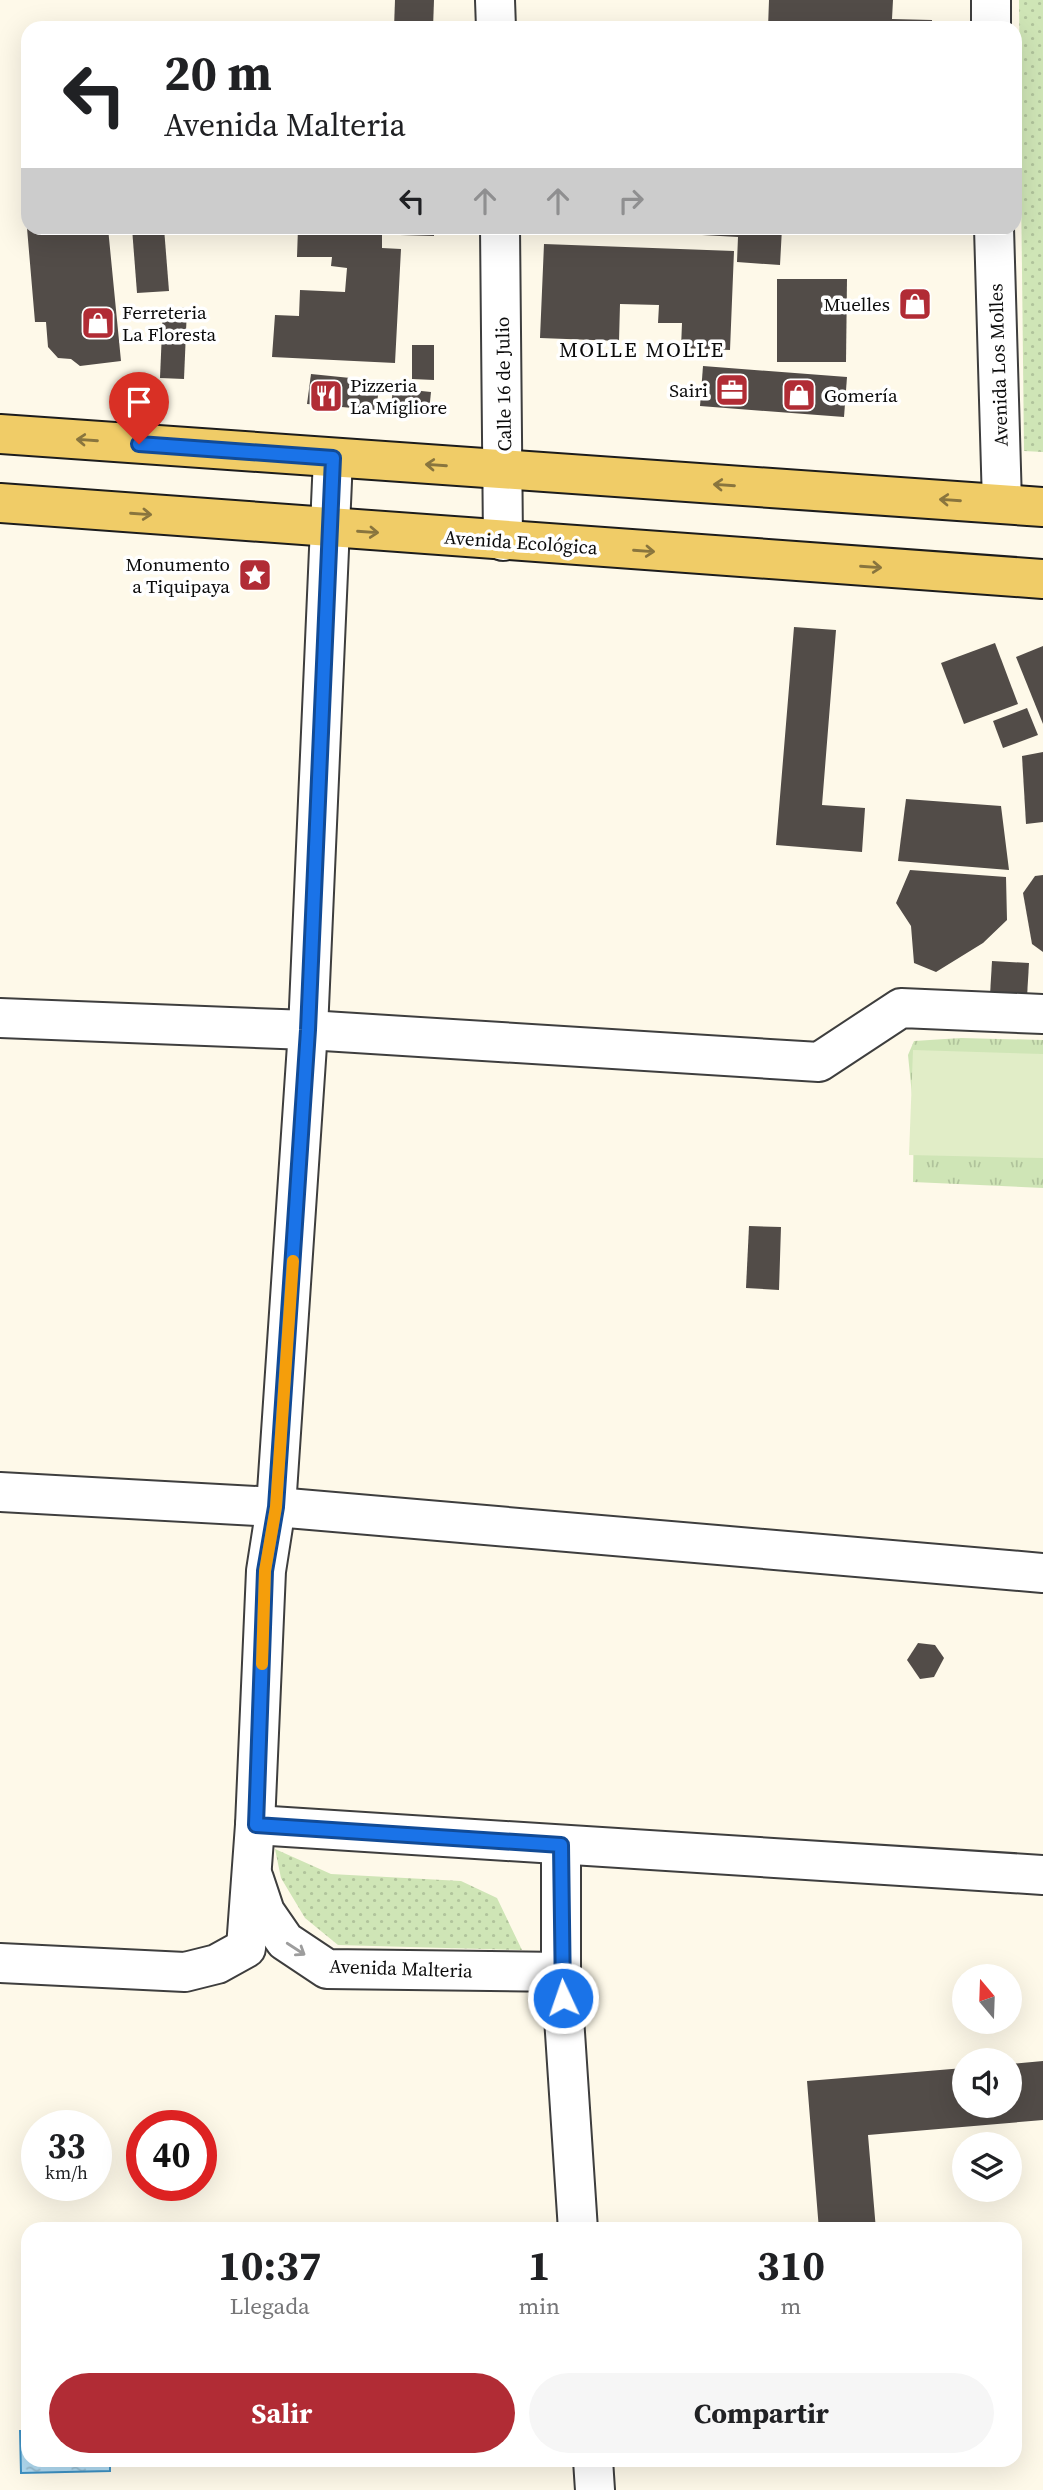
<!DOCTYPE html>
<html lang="es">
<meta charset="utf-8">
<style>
body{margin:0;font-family:"Source Serif 4",serif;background:#f6f6f6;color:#202124;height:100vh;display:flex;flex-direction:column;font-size:26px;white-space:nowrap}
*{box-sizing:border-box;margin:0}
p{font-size:23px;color:#757577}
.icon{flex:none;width:38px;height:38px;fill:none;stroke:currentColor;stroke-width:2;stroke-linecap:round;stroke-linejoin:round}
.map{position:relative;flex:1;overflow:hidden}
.sheet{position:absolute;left:21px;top:2222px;width:1001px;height:245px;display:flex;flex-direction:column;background:#fff;border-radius:21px;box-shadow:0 7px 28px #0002}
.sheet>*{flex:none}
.banner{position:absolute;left:21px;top:21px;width:1001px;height:214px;border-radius:21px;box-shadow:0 7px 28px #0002;background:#fff;color:#202124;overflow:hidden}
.needle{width:46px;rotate:341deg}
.fabs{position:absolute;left:952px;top:1964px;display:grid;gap:14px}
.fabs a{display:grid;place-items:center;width:70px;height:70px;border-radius:50%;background:#fff;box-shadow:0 7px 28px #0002;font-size:35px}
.speed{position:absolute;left:21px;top:2110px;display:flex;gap:14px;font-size:35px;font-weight:700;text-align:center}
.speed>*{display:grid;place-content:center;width:91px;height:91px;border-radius:50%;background:#fff;box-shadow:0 7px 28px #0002;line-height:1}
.speed small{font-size:18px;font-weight:400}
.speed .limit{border:10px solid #d22;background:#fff;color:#111}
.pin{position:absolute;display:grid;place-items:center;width:60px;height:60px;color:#fff;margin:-72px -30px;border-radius:50% 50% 50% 0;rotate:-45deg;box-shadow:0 0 7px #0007}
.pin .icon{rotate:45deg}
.me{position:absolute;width:77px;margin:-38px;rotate:357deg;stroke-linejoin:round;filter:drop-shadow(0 0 5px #0008)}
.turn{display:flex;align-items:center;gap:24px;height:147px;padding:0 28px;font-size:32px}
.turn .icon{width:91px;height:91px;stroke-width:2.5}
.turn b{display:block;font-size:49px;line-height:60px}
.lanes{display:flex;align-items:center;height:66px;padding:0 28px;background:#0003;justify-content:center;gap:35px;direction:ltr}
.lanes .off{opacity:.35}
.eta{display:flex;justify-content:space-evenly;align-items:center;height:119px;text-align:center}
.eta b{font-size:42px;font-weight:700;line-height:49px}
.action{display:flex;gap:14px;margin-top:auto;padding:14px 28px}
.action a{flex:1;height:80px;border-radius:42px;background:#b12c35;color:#fff;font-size:28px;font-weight:700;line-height:80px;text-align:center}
.action a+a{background:#f6f6f6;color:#202124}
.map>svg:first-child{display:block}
</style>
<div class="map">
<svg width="1043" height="2490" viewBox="0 0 1043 2490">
<defs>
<pattern id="grass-dots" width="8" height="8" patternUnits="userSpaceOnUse" patternTransform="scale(1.75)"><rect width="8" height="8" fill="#cfe5b6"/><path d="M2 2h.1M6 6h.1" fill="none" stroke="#b0c39b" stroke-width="1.8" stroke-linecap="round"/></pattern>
<pattern id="park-tufts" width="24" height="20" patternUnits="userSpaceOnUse" patternTransform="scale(1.75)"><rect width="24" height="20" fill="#cfe5b6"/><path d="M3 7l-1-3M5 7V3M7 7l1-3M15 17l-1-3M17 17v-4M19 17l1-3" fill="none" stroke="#b0c39b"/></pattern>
<pattern id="water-ripples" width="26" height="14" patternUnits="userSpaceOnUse" patternTransform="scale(1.75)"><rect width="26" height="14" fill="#b1dbf2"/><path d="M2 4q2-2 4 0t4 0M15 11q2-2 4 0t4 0" fill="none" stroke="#97bbce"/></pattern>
</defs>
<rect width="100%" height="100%" fill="#fef9e9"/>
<!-- grass -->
<g fill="url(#grass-dots)">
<polygon points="1019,0 1043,0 1043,452 1024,451"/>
<polygon points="275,1849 331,1874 461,1881 497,1898 522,1950 338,1945 305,1918 281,1878"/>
</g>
<!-- park -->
<polygon fill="url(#park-tufts)" points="961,1038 1043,1040 1043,1188 913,1182 914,1115 908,1055 914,1041"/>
<!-- pitch -->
<polygon fill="#e1edc7" points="913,1050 1043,1054 1043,1158 909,1155"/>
<!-- water -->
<polygon fill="url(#water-ripples)" stroke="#3d91c4" stroke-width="2" points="20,2431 28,2431 28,2460 110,2461 110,2471 21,2473"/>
<!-- building -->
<g fill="#524c48">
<polygon points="395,0 434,0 433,28 394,28"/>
<polygon points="769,0 893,0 892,19 932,20 932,28 768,28"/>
<polygon points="27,228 108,228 121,361 80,366 71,359 58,358 48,347 46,322 35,322"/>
<polygon points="132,228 164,228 169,291 137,293"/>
<polygon points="298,228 382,228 382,248 401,249 395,363 272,357 275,315 299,316 300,290 345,292 347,268 331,266 332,257 297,257"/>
<polygon points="400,228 434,228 434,236 400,235"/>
<polygon points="684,228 782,228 780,265 737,262 738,237 684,234"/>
<polygon points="544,244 734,251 730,350 681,348 682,323 658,323 659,305 620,304 619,341 540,338"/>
<polygon points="777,279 847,279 846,362 777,362"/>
<polygon points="163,307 187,308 184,379 160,378"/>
<polygon points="412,345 434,345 434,380 412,379"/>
<polygon points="703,366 847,377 844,417 700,406"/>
<polygon points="311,374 380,381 376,410 307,404"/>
<polygon points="393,388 431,392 429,411 391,407"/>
<polygon points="794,627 836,630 822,805 865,808 862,852 776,845"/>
<polygon points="995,643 1018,704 964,724 941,663"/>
<polygon points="1043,646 1043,724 1016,657"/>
<polygon points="1027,708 1038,735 1003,748 993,721"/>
<polygon points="1043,752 1043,822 1026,824 1022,756"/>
<polygon points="906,799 1001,806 1009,870 898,861"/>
<polygon points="910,870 1006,877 1007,920 983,943 936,972 914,963 911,926 896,903"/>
<polygon points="1043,875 1043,952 1032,944 1023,893 1035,876"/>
<polygon points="992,961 1029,963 1027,997 990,995"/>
<polygon points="749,1226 781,1227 779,1290 746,1288"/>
<polygon points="918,1643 935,1645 944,1658 934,1677 920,1679 907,1660"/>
<polygon points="1043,2061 1043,2120 868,2135 876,2230 819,2230 807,2081 964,2068 964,2105 1010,2105 1010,2064"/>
</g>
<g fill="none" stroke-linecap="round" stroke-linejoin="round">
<defs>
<g id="minor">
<polyline points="495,0 496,28"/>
<polyline points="991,0 991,28"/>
<polyline points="500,228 503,541"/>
<polyline points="994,228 1002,503"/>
<polyline points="0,1018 308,1030 819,1062 901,1008 1043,1014"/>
<polyline points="0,1492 276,1507 1043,1573"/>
<polyline points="255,1825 1043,1875"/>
<polyline points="561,1845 561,1972 578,2230"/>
<polyline points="254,1879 265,1912 285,1941 327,1969 561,1972"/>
<polyline points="0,1963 185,1972 217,1964 246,1948 255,1825 266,1571 276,1507 308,1030 333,458"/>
<polyline points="593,2460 595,2490"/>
</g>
<g id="major">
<polyline points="0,434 1043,507"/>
<polyline points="0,503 1043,579"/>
</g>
</defs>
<!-- minor casing -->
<use href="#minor" stroke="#3e3e3e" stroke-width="42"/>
<!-- major casing -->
<use href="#major" stroke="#1c1c1c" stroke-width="42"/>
<!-- minor -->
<use href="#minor" stroke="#fff" stroke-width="38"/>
<!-- major -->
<use href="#major" stroke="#f0cc67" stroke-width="38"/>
</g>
<!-- one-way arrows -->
<defs><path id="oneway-shaft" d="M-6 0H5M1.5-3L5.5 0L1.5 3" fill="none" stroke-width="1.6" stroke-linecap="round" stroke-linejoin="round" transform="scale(1.75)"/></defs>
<g stroke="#89753e">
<use href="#oneway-shaft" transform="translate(87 440) rotate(-176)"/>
<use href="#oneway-shaft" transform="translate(436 465) rotate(-176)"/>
<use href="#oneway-shaft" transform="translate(724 485) rotate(-176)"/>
<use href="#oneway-shaft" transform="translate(950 500) rotate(-176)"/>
<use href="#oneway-shaft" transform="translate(141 514) rotate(4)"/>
<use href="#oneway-shaft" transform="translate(368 532) rotate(4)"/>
<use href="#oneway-shaft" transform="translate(644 551) rotate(4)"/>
<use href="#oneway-shaft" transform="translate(871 567) rotate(4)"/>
</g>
<use stroke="#9d9d9d" href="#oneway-shaft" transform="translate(296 1949) rotate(33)"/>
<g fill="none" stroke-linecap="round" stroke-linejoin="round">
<defs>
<polyline id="route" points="139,444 333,458 308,1030 276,1507 265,1571 256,1825 561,1845 563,1998"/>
</defs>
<!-- route casing -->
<use href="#route" stroke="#114b97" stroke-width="18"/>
<!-- route -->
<use href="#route" stroke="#1a73e8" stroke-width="12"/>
<!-- slow -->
<polyline stroke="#f59e0b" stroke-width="12" points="262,1664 265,1571 276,1507 293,1261"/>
</g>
<!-- icons -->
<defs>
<symbol id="shop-square" viewBox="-11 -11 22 22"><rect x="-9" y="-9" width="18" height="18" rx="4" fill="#b12c35" stroke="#fff"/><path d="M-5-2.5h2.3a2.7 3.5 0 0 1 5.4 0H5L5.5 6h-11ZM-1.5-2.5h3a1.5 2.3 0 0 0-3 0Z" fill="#fff"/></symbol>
<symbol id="office-square" viewBox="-11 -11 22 22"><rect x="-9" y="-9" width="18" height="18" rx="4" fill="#b12c35" stroke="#fff"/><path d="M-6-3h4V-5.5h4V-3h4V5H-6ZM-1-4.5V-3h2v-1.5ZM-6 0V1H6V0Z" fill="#fff"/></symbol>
<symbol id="restaurant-square" viewBox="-11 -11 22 22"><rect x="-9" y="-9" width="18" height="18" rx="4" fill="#b12c35" stroke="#fff"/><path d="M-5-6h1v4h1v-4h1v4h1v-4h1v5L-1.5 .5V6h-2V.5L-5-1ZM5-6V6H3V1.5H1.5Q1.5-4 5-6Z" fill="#fff"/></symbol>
<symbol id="sight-square" viewBox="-11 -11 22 22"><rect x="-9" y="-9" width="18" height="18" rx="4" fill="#b12c35" stroke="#fff"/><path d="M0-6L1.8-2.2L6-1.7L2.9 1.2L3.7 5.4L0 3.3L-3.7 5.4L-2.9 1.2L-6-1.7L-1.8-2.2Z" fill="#fff"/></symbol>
</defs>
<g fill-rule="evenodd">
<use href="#shop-square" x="896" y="285" width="38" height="38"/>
<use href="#shop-square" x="79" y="304" width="38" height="38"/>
<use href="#office-square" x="713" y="371" width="38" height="38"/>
<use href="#shop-square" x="780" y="376" width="38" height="38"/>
<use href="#restaurant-square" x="307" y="377" width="38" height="38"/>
<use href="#sight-square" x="236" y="556" width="38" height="38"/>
</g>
<g text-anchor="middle" stroke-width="7" stroke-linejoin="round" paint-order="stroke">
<!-- poi labels -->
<g font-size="19" fill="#0b0b0b" stroke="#fff" text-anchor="end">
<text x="890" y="311">Muelles</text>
<text x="122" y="319" text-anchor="start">Ferreteria<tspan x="122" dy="22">La Floresta</tspan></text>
<text x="350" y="392" text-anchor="start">Pizzeria<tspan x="350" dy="22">La Migliore</tspan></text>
<text x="708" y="397">Sairi</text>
<text x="824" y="402" text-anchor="start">Gomería</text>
<text x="230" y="571">Monumento<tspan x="230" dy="22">a Tiquipaya</tspan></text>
</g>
<!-- street labels -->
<g font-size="19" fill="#0b0b0b" stroke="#fff">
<text transform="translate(998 365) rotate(-92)" y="7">Avenida Los Molles</text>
<text transform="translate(503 384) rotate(-91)" y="7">Calle 16 de Julio</text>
<text transform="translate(521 542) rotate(4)" y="7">Avenida Ecológica</text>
<text transform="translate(401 1968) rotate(2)" y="7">Avenida Malteria</text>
</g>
<!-- neighbourhood labels -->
<g font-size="21" letter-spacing="2" fill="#0b0b0b" stroke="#fff">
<text x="642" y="357">MOLLE MOLLE</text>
</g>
</g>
</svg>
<div class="fabs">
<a><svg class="needle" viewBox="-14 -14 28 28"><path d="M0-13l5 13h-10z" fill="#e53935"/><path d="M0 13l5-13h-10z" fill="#757577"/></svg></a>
<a><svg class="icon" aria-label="sound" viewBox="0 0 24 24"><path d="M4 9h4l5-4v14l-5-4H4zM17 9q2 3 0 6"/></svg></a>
<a><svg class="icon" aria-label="layers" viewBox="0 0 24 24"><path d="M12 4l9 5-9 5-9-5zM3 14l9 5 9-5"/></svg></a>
</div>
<div class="speed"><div>33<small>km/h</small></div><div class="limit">40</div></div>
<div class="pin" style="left:139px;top:444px;background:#d93025"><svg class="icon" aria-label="arrive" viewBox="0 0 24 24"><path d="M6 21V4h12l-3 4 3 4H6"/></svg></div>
<svg class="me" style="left:563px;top:1998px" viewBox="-20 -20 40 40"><circle r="17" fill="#1a73e8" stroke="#fff" stroke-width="3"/><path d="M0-11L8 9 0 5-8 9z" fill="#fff"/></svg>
<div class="banner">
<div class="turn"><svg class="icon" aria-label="left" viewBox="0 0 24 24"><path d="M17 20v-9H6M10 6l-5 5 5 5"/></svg><div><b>20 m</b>Avenida Malteria</div></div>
<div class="lanes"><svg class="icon" aria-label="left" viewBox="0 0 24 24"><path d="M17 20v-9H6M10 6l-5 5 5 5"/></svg><svg class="icon off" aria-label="ahead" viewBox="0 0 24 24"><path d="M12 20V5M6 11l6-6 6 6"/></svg><svg class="icon off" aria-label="ahead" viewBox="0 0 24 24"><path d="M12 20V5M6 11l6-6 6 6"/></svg><svg class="icon off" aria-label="right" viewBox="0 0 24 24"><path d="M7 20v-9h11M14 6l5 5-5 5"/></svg></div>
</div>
<section class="sheet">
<div class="eta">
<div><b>10:37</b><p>Llegada</p></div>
<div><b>1</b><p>min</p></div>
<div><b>310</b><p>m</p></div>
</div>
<div class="action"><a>Salir</a><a>Compartir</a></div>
</section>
</div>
